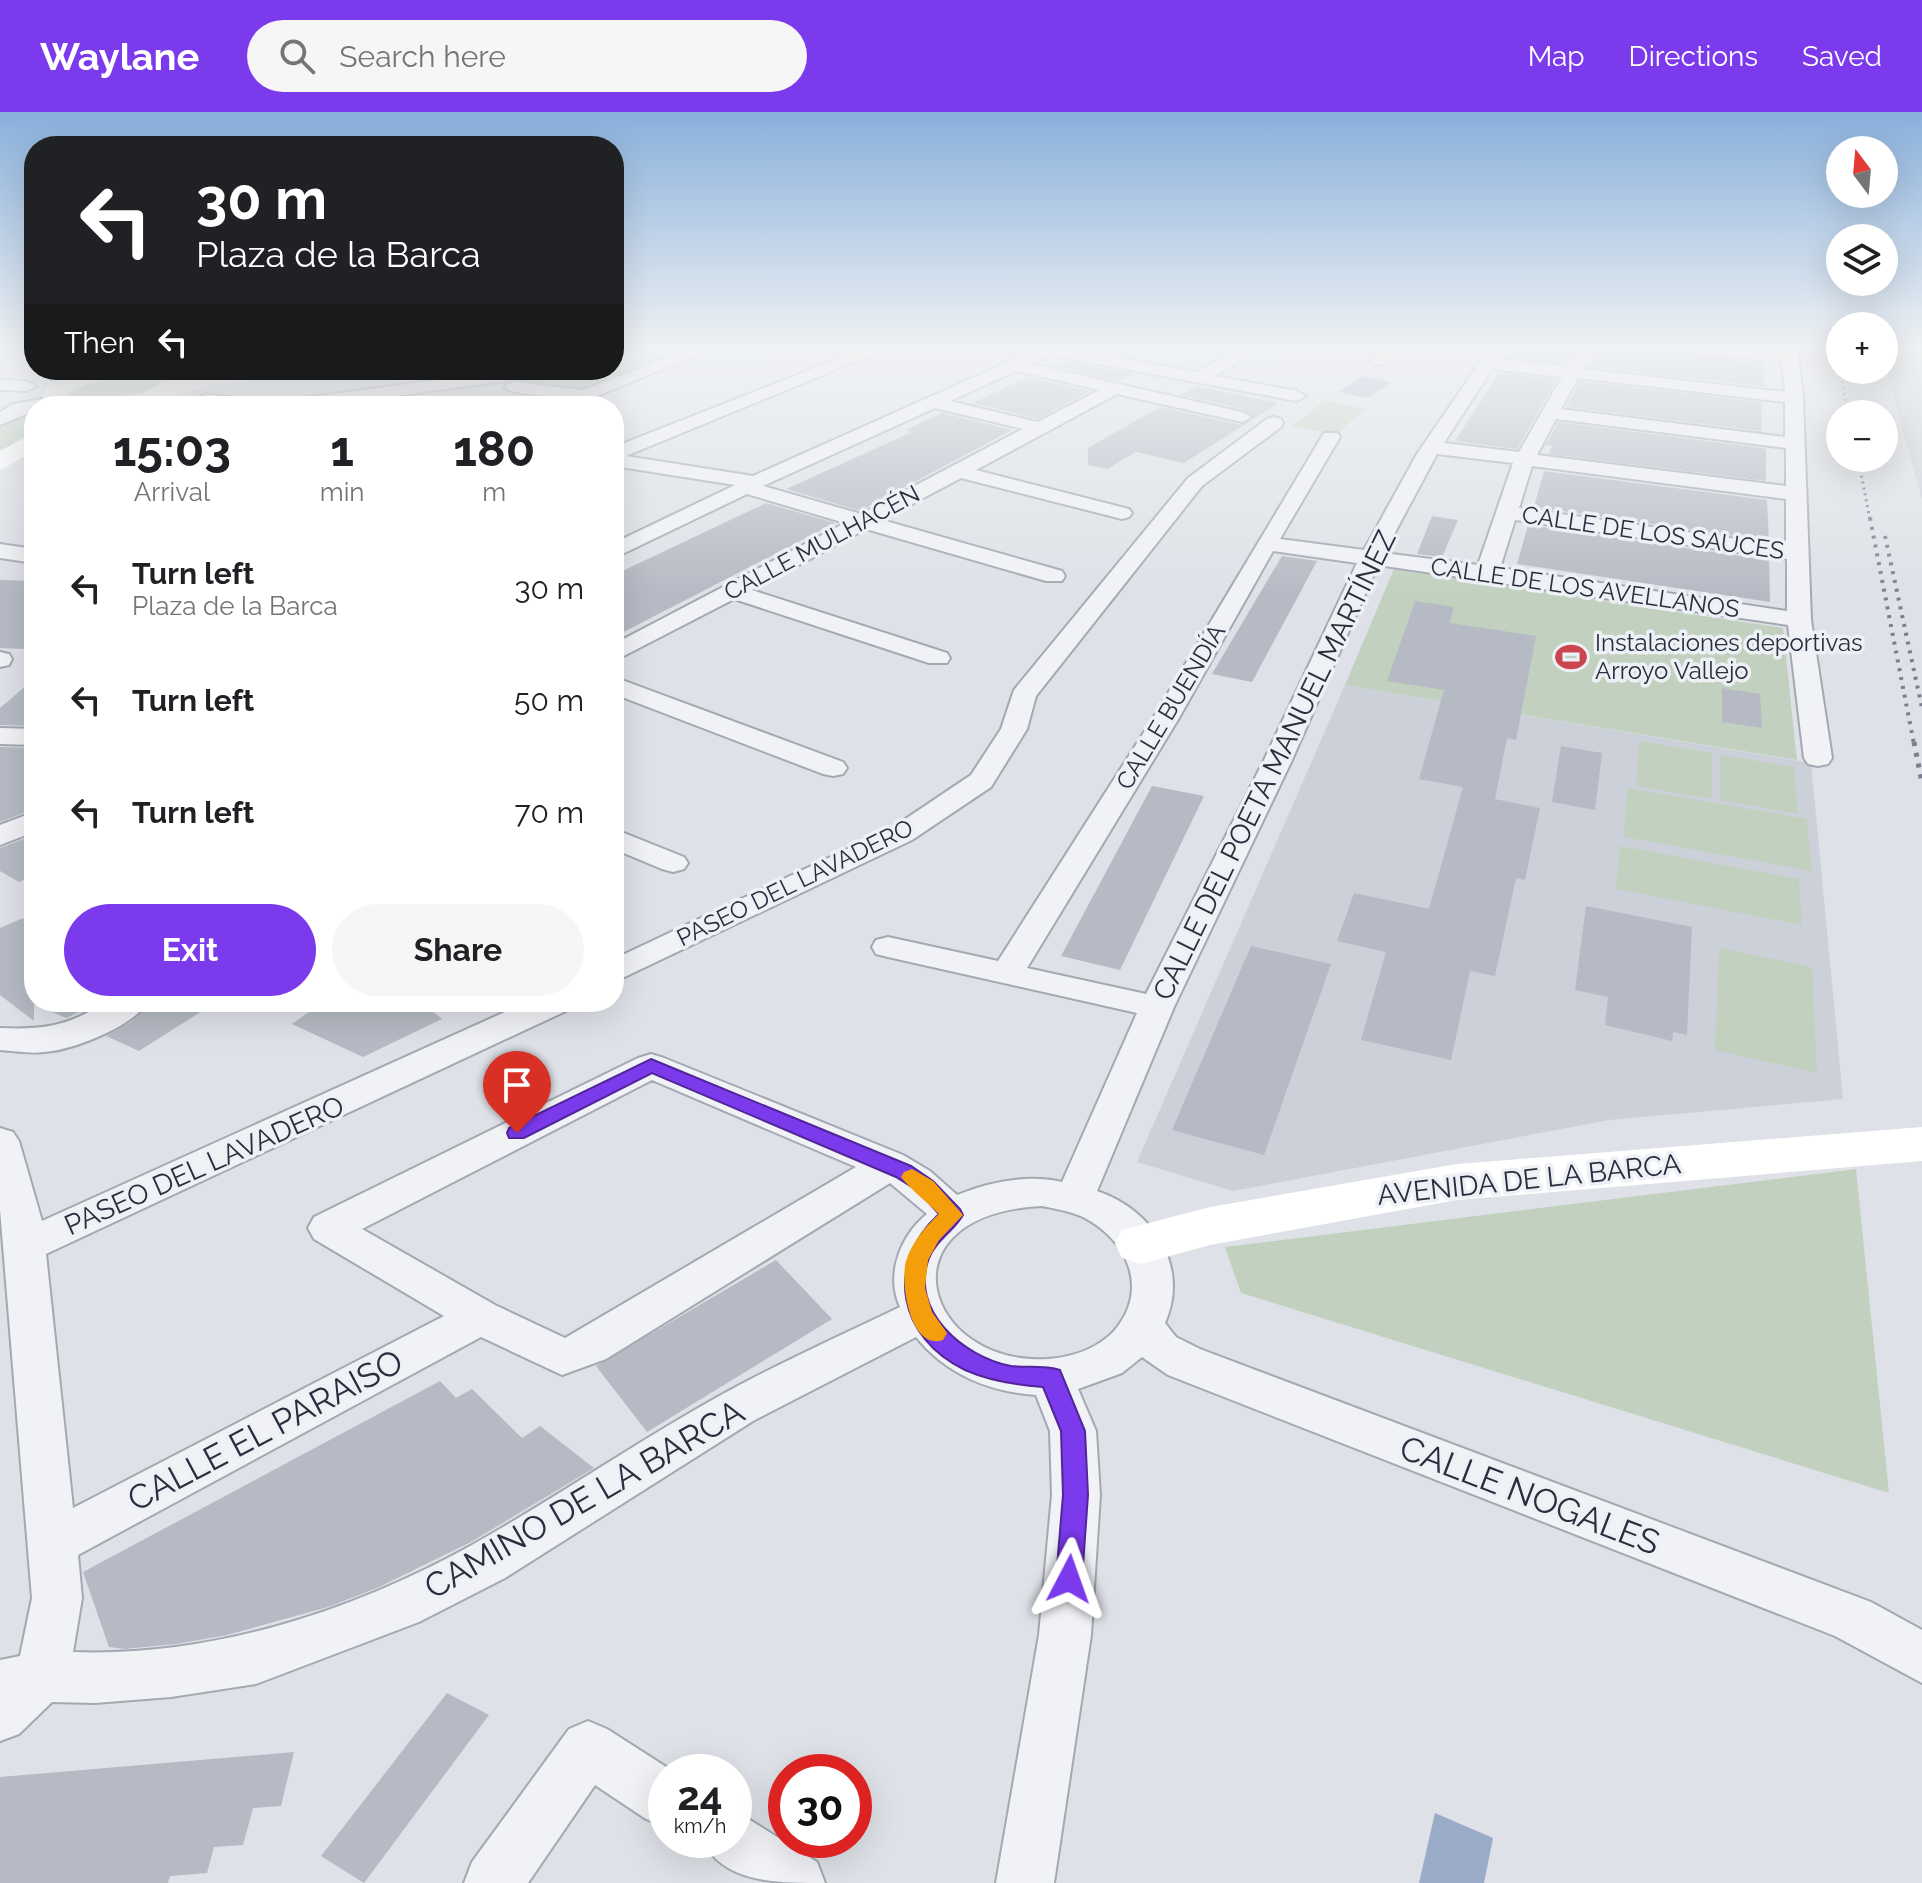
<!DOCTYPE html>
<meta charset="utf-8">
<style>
body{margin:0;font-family:Raleway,sans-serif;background:#f6f6f6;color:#202124;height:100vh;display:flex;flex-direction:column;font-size:30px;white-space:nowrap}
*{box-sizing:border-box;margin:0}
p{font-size:26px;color:#757577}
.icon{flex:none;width:44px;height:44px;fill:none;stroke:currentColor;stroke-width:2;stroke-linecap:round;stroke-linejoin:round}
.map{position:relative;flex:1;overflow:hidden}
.drawer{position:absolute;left:24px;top:284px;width:600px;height:616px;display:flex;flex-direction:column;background:#fff;border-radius:32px;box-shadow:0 8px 32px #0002}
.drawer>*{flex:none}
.banner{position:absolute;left:24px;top:24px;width:600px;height:244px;border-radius:32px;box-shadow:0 8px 32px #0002;background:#202124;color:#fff;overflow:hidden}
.needle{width:52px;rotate:344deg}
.tools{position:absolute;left:1826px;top:24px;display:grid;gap:16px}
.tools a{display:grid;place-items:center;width:72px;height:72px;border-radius:50%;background:#fff;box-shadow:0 8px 32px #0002;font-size:40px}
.speed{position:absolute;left:648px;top:1642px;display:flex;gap:16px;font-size:40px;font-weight:700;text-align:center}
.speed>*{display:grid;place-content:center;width:104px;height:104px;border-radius:50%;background:#fff;box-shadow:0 8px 32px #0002;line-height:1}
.speed small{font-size:20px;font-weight:400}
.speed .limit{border:12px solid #d22;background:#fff;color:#111}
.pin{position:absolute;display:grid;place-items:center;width:68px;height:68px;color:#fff;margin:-82px -34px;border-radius:50% 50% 50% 0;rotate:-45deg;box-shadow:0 0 8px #0007}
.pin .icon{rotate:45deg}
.me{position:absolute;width:88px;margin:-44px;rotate:4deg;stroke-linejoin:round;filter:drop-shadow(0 0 6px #0008)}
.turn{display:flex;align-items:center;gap:28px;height:168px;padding:0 40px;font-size:36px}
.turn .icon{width:104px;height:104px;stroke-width:2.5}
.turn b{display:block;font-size:56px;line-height:68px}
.then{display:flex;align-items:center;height:76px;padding:0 40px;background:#0003;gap:16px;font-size:30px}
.eta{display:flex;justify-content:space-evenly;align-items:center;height:136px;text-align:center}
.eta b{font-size:48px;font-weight:700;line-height:56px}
.primary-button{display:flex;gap:16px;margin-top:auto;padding:16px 40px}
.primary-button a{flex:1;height:92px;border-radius:48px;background:#7c3aed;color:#fff;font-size:32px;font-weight:700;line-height:92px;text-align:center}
.primary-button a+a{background:#f6f6f6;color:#202124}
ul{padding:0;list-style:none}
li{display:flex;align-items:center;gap:24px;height:112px;padding:0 40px}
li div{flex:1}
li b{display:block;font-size:30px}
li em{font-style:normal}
header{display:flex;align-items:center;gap:48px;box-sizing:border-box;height:112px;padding:0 40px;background:#7c3aed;color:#fff}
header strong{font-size:38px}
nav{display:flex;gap:44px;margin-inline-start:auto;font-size:28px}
.search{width:560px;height:72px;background:#f6f6f6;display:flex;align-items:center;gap:20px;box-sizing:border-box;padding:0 28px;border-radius:44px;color:#757577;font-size:30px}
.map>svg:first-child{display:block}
</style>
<header>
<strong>Waylane</strong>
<div class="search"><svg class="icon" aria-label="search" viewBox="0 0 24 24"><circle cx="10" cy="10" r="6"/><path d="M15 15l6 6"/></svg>Search here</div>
<nav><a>Map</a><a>Directions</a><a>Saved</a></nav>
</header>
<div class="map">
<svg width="1922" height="1771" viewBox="0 0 1922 1771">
<rect width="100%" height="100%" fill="#dee1e7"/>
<!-- built -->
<g fill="#ccd0d9">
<polygon points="1884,234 1922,234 1922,387 1884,251"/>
<polygon points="1345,573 1811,651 1843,987 1609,1008 1233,1079 1137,1050"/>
</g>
<!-- green -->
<g fill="#c2d1bf">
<polygon points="669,245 581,280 488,269 569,258 614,258 614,252"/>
<path d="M124,263L149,264L160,270L159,274C136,286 94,298 71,283L75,275Z"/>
<polygon points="1325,289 1367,297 1335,322 1291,314"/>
<polygon points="44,291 52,294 34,294 34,318 0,340 0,311 28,294"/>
<polygon points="1394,457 1783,516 1797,648 1345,573"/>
<polygon points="1639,629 1712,641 1712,687 1636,674"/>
<polygon points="1720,643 1794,655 1798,702 1720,688"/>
<polygon points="1627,676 1807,707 1812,759 1624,725"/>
<polygon points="1620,734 1799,767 1802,813 1616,777"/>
<polygon points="1719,836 1812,855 1817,961 1715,938"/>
<polygon points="1856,1057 1889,1381 1241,1181 1225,1135"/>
</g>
<!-- water -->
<g fill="#9aabc7">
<polygon points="1364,264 1392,270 1367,286 1338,280"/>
<polygon points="1435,1701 1493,1726 1484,1771 1419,1771"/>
</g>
<!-- building -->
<g fill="#b5bac4">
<polygon points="1516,234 1576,234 1565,252 1508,245"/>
<polygon points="1598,234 1657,234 1668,242 1763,251 1764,274 1588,255"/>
<polygon points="1064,249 1133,262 1119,269 1053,254"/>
<polygon points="1499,261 1557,267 1517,337 1455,329"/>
<polygon points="1028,265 1090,279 1038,307 973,291"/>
<polygon points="1580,269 1761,290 1762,319 1566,295"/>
<polygon points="1196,274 1279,291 1184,351 1136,340 1107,357 1088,353 1088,336 1160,295 1241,313 1254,306 1243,297 1181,283"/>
<polygon points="942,301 1012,318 860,399 786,377 912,320 906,318"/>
<polygon points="1558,310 1763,336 1766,338 1766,369 1549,342 1552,333 1545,334"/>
<polygon points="1544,359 1767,388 1769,429 1534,395"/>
<polygon points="766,391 835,411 614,525 614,463"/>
<polygon points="1432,404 1458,408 1442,445 1417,442"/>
<polygon points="1528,413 1769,448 1770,490 1517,452"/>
<polygon points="1282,444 1317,449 1252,570 1212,562"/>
<polygon points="0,468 34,469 34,530 25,537 0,536"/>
<polygon points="1415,489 1454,495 1450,511 1536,524 1516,628 1507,626 1495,687 1540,696 1525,768 1516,766 1495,864 1470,859 1451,948 1361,928 1386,840 1337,829 1354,781 1429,797 1463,675 1419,667 1444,578 1387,569"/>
<polygon points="34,567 34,614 0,613 0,596"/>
<polygon points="1722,576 1760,582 1762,616 1722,610"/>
<polygon points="1561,634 1602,641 1595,698 1552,690"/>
<polygon points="0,635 34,636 34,697 0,710"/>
<polygon points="1152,674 1204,684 1120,858 1061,844"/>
<polygon points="34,723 34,763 19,770 0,759 0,736"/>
<polygon points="1586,794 1692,815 1687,923 1673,920 1672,929 1605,913 1608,885 1575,878"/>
<polygon points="23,806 34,823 34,890 101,890 66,906 34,892 34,909 0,883 0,816"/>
<polygon points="1251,834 1331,852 1264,1043 1172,1018"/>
<polygon points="151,890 216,890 139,939 106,924 131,910"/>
<polygon points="323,890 421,890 442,907 363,945 292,912"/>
<polygon points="776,1148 832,1207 647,1320 596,1254"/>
<polygon points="440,1269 456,1286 472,1277 522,1326 540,1314 594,1356 471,1430 377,1476 328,1495 227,1523 176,1532 125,1537 109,1535 83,1460"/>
<polygon points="447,1581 489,1603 364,1771 321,1744"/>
<polygon points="294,1640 281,1694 253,1696 243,1733 214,1735 207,1761 170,1764 168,1771 0,1771 0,1665"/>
</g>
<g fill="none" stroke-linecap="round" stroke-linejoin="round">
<defs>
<g id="street">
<rect x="0" y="234" width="34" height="9"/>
<polygon points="698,234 710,234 712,237 585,289 513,280 504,275 513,270 583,278"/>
<path d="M871,234H893L626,344L753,364L1044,234H1065L1064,236L1196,260L1244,234H1264L1215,264L1297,279L1306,284L1297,289L1050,243L1031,252L1242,300L1251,305L1242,310L1117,282L976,358L1129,397L1132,401L1129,405L1122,407L961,366L882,408L1062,459L1065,464L1062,469H1046L866,417L752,478L947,541L950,546L947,551H929L734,487L614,549V532L845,411L747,382L614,446V431L735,373L614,354V335ZM1016,259L1022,260L1099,278L1038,310L950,289ZM935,296L1023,317L861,402L763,374Z"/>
<polygon points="1386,234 1404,234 1384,252 1372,252 1370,248"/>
<path d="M1491,234H1507L1498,247L1567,255L1579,234H1595L1583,257L1785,280L1782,250L1668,239L1660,234H1716L1781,240V234H1797L1803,286L1811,508L1832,646L1828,652L1818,654L1808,652L1804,646L1788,513L1378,453L1292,648L1174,895L1097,1079C1153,1098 1190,1154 1165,1211L1176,1225L1200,1237L1871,1490L1922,1518V1571L1835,1524L1168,1263L1142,1245L1122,1261L1078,1277L1096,1319L1100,1383L1091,1523L1054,1771H996L1039,1523L1052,1383L1050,1319L1036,1283C989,1280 946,1262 916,1225L753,1309L505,1466L419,1510L256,1572L171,1585L95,1591L52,1590L19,1622L0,1629V1548L20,1544L32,1486L0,1097V1016L13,1020L19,1029L42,1109L527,890H573L568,898L46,1142L73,1396L444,1204L314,1127L308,1116L314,1105L638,946L651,942L664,946L903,1043L930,1059L957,1083C990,1070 1026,1062 1062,1070L1137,901L888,845L876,842L872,835L876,828L888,825L998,849L1153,606L1324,321H1338L1340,325L1280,427L1364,438L1417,342ZM1492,257L1562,265L1519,340L1444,331ZM1578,266L1785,290V325L1561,297ZM1556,307L1786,336V374L1537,343ZM1437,342L1513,351L1478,453L1384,441ZM1532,354L1786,387V434L1519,396ZM1515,408L1787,447V499L1500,456ZM1273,439L1357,451L1264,648L1146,882L1027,856L1179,606ZM652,968L856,1055L565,1226L495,1193L362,1117ZM890,1071L927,1102C901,1123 885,1162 900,1195C840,1224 779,1251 721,1283C636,1330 556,1386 472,1433C351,1500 211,1545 73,1540L82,1486L78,1443L481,1225L562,1263L606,1247ZM1042,1094C1056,1097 1070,1099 1083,1105C1128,1128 1150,1178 1114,1219C1097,1237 1072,1245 1048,1247C923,1254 878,1102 1042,1094Z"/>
<polygon points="511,258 557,258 549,263 321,294 272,294 281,289"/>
<polygon points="0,268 27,269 36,274 27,279 0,278"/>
<polygon points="206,282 257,289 266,294 200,291 197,287"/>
<polygon points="59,284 68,289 65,293 34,294 34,299 0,313 0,300 13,292"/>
<polygon points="1274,305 1281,307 1283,311 1281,315 1202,374 1036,584 1027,617 991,675 912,728 614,870 614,847 892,716 971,663 1001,617 1014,578 1188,366 1267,307"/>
<polygon points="0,432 34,437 34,451 0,446"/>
<polygon points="0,540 9,542 12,547 9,553 0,555"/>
<polygon points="614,565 843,650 847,656 843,662 833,664 823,662 614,582"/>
<polygon points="0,616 34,617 34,633 0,632"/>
<polygon points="34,700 34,720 0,733 0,713"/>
<polygon points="614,717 684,745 688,751 684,757 673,760 662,757 614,737"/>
<path d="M107,890H148C132,915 73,938 44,940C30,942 14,939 0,938V916C45,918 67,914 107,890Z"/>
<polygon points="588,1609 607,1617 674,1660 666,1660 666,1715 646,1707 595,1673 528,1771 464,1771 472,1750 569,1617"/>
<path d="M734,1701L750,1708L817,1750L825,1771C775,1771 724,1771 702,1728H734Z"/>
</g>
</defs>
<!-- street casing -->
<use href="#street" stroke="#a4a8b1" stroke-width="4"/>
<!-- street -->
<use href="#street" fill="#f1f2f6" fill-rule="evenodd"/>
<!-- secondary -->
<g fill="#fff" fill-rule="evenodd">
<path d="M84,258H139L136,263C112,269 76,267 62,290H46L43,285L47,275Z"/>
<polygon points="166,258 182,258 188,265 225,258 290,258 279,265 209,273 148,294 88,294 92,289 142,281 166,269 163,263"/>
<polygon points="34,321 34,339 0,358 0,339"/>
<polygon points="1922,1015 1922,1049 1457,1088 1210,1133 1141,1152 1122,1146 1115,1132 1122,1118 1210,1095 1457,1052"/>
</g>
<!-- rail-far2 -->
<g stroke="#787f90" stroke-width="3" stroke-dasharray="2 4" stroke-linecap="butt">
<polyline points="1835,234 1848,302"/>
<polyline points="1858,346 1870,408"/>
</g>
<!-- rail-far1 -->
<g stroke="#787f90" stroke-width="4" stroke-dasharray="3 6" stroke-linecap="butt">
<polyline points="1870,406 1914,632"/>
<polyline points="1885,424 1922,596"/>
</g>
<!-- rail -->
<polyline stroke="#787f90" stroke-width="5" stroke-dasharray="4 7" stroke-linecap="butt" points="1914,630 1922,671"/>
</g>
<!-- sky -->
<linearGradient id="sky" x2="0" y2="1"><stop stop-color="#89b0db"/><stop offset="0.49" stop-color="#f0f2f4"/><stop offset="1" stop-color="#f0f2f4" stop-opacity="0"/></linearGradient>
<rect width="1922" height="482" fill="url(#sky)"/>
<!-- route -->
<path fill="#7c3aed" stroke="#51269a" stroke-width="2" d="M651,947L911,1054L933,1069L960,1097L963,1103C954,1119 937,1127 929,1146C909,1199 964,1245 1011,1254C1027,1256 1044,1253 1060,1258L1085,1319L1088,1383L1082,1467L1078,1476L1069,1479L1060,1476L1056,1467L1063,1383L1061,1319L1043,1275C1016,1273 990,1269 965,1258C898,1226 884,1152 939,1102L918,1079L896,1065L652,961L524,1026H509L507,1021L509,1016Z"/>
<!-- slow -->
<path fill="#f59e0b" d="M912,1057L933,1069L963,1103L939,1128L928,1148L925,1176L932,1200L947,1221L943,1228C910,1239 900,1171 906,1149C912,1130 925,1115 939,1102C927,1090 911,1078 901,1065L904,1060Z"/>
<!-- icons -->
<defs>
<symbol id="stadium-bare" viewBox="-9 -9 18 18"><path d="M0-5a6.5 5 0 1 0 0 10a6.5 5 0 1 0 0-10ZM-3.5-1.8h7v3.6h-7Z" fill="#ca454d" stroke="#edf0f5" stroke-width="2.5" paint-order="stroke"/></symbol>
</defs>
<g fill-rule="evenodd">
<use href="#stadium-bare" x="1549" y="523" width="44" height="44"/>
</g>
<g text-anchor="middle" stroke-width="7" stroke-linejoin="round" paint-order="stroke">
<!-- far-street labels -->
<g font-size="24" fill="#282e3e" stroke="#edf0f5">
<text transform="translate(1653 421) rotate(8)" y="8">CALLE DE LOS SAUCES</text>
<text transform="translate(822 431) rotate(-28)" y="8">CALLE MULHACÉN</text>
<text transform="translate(1585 476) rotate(8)" y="8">CALLE DE LOS AVELLANOS</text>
<text transform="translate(1171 595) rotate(-59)" y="8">CALLE BUENDÍA</text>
<text transform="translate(795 771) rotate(-26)" y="8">PASEO DEL LAVADERO</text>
</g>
<!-- far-poi labels -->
<g font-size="24" fill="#282e3e" stroke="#edf0f5" text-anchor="start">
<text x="1595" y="539">Instalaciones deportivas<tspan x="1595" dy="28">Arroyo Vallejo</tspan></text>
</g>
<!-- street labels -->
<g font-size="28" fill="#282e3e" stroke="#edf0f5">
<text transform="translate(1274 653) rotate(-64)" y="10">CALLE DEL POETA MANUEL MARTÍNEZ</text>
<text transform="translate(204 1053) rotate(-24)" y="10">PASEO DEL LAVADERO</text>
<text transform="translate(1529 1067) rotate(-6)" y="10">AVENIDA DE LA BARCA</text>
</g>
<!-- near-street labels -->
<g font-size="34" fill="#282e3e" stroke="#edf0f5">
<text transform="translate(265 1318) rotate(-28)" y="12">CALLE EL PARAISO</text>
<text transform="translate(1530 1383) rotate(21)" y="12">CALLE NOGALES</text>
<text transform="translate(584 1387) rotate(-30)" y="12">CAMINO DE LA BARCA</text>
</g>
</g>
</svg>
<div class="tools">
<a><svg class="needle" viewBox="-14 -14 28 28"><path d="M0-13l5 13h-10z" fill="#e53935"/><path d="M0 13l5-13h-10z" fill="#757577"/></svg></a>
<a><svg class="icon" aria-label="layers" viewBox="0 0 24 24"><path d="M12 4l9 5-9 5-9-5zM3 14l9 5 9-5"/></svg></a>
<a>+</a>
<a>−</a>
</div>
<div class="speed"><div>24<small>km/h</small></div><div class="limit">30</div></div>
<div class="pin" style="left:517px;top:1021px;background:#d93025"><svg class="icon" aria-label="arrive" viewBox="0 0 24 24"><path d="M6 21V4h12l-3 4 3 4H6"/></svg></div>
<svg class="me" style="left:1069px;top:1467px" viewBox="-20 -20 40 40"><path d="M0-17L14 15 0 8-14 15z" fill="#7c3aed" stroke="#fff" stroke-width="4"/></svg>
<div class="banner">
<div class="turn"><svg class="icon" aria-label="left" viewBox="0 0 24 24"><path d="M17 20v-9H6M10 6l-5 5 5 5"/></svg><div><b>30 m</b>Plaza de la Barca</div></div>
<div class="then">Then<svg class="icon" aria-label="left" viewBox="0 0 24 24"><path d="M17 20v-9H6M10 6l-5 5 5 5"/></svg></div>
</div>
<section class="drawer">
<div class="eta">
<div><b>15:03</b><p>Arrival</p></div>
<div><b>1</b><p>min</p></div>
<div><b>180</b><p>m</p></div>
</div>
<ul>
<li><svg class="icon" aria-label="left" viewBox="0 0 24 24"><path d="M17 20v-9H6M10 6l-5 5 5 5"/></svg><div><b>Turn left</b><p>Plaza de la Barca</p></div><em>30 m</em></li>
<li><svg class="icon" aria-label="left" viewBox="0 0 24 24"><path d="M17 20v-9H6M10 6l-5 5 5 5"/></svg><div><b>Turn left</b></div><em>50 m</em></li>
<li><svg class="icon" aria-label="left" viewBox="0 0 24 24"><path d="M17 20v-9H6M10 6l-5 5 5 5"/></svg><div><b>Turn left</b></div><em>70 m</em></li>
</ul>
<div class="primary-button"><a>Exit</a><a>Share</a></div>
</section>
</div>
